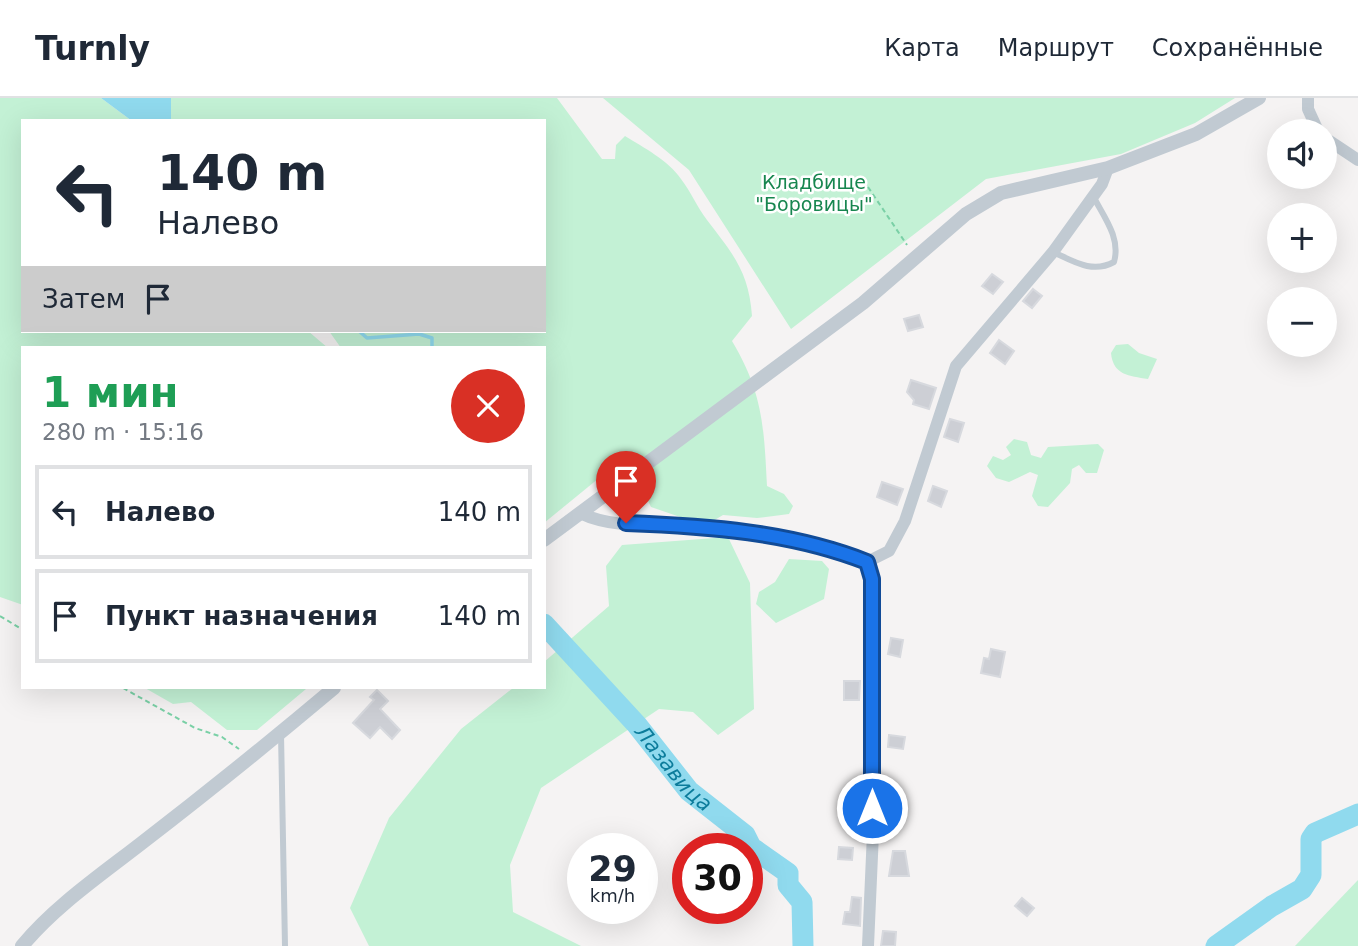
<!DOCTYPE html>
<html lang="ru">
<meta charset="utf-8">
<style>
body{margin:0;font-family:"DejaVu Sans",sans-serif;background:#f2f2f3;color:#1f2937;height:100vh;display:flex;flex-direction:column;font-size:26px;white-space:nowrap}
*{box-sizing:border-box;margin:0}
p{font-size:23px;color:#747a83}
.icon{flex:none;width:38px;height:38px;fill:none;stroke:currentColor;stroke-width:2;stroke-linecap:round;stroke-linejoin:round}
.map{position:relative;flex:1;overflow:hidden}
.details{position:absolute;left:21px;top:248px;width:525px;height:343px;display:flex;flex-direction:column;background:#fff;border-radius:0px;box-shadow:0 7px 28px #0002}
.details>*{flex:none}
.banner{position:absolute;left:21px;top:21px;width:525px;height:214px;border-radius:0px;box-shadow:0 7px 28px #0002;background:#fff;color:#1f2937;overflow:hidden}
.tools{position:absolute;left:1267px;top:21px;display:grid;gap:14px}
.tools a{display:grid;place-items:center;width:70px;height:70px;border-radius:50%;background:#fff;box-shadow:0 7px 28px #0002;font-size:35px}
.speed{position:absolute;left:567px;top:735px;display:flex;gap:14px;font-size:35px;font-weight:700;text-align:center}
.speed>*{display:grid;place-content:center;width:91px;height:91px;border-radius:50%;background:#fff;box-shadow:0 7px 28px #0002;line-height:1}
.speed small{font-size:18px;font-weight:400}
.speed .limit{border:10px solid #d22;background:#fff;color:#111}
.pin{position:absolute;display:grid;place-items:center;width:60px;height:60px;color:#fff;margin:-72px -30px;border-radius:50% 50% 50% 0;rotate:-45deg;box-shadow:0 0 7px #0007}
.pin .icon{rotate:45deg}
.me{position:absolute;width:77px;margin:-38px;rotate:0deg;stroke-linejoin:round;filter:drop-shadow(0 0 5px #0008)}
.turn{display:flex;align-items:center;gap:24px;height:147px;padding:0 21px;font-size:32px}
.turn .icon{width:91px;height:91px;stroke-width:2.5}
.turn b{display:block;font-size:49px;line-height:60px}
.then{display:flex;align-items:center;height:66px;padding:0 21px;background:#0003;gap:14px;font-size:26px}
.round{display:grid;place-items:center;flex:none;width:74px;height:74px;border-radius:37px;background:#f2f2f3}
.summary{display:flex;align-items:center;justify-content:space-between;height:119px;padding:0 21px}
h1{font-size:42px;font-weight:700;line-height:52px;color:#1e9e55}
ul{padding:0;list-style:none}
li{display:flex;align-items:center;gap:21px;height:94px;margin:0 14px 10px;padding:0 7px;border:4px solid #e0e1e3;border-radius:0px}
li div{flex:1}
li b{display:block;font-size:26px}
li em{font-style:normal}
header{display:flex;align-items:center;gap:42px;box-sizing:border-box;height:98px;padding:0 35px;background:#fff;border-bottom:2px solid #e0e1e3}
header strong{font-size:33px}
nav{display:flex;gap:38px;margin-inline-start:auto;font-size:24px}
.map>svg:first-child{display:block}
</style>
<header>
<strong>Turnly</strong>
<nav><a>Карта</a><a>Маршрут</a><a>Сохранённые</a></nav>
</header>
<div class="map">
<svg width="1358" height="848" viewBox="0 0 1358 848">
<rect width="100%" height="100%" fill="#f5f3f3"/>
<!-- green -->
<g fill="#c3f1d5">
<polygon points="0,0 101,0 132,23 23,23 23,233 308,233 328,250 23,250 23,507 0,499"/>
<path d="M171,0H557L602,61H615L616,47L625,38C644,50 668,62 681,81C691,94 697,109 707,122C733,156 749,174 752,218L732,243C763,295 764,329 767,388L784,396L793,408L789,416L757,420L723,417L713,423L686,421L651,409L626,358L544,425V250H341L329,233H544V23H171Z"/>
<polygon points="603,0 1235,0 1195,25 1121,56 986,81 791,231 689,72"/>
<path d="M1128,246L1139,255L1157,261L1148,281C1129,278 1113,277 1111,255L1116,247Z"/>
<polygon points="1014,341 1027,344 1031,357 1041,360 1048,349 1098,346 1104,352 1097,375 1086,375 1079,367 1072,371 1070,385 1048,409 1038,408 1032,398 1038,377 1030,374 1009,384 996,380 987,368 993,358 1003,362 1011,357 1006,349"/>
<polygon points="728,439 750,485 754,611 718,637 693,614 659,611 541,690 510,767 513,814 581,848 369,848 350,810 389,720 461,631 513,590 544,590 544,564 609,508 606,468 622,447"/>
<polygon points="789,461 822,463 829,471 824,501 776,525 756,506 759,494 775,484"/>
<polygon points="145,590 304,590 306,591 257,632 227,632 191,604 173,606"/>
<polygon points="1358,782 1358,848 1295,848"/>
</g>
<!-- water -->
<polygon fill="#90daee" points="101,0 171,0 171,23 132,23"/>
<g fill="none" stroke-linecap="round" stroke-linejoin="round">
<!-- stream -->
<polyline stroke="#90daee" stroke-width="3.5" points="359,233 367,240 419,236 432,240 432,250"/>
<!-- river -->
<g stroke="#90daee" stroke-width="21">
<path id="s1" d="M544,526L637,627L689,693L745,737L751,749L788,775V787L802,804L803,848"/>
<polyline points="1216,848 1272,808 1302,791 1311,777 1311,741 1315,735 1358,716"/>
</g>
</g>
<!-- building -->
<g fill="#cdcfd5" stroke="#d7d9de" stroke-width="2">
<polygon points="992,176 1003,184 993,196 982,188"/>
<polygon points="1033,191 1042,198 1032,210 1023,203"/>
<polygon points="919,217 923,229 908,233 904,221"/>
<polygon points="999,242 1014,253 1005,266 990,255"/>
<polygon points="911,282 936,290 929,311 913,306 914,302 907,294"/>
<polygon points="950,321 964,325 958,344 944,339"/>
<polygon points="882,384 903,391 897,407 877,399"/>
<polygon points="933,388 947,393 941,409 928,403"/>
<polygon points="891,540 903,542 900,559 888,556"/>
<polygon points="991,551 1005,554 1000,579 981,575 984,560 989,561"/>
<polygon points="844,583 860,583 859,602 844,602"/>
<polygon points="377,592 388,603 380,611 400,632 392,641 380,629 370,640 353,625 374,602 370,599"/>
<polygon points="889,637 905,639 903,651 888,649"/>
<polygon points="895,713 895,727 882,727 882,714"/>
<polygon points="839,749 853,750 852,762 838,761"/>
<polygon points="893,753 905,753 909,778 889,778"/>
<polygon points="852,799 861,800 860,828 843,826 845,814 850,814"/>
<polygon points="1022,800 1034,810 1027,818 1015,808"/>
<polygon points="883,833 896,834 895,848 881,848"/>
</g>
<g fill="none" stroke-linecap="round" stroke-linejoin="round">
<!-- path -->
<g stroke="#7ad0a6" stroke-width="2" stroke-dasharray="5 3.5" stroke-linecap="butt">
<polyline points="868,89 907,147"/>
<polyline points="0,518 23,532"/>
<polyline points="123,590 195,630 222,639 239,651"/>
</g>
<!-- service -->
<g stroke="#c1cad2" stroke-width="6">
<path d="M1053,154C1073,163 1092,176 1114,164C1121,140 1104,119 1093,98"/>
<polyline points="281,636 285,848"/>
</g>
<!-- minor -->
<g stroke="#c1cad2" stroke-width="12">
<polyline points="1308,0 1308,11 1318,33"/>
<polyline points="1325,40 1358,62"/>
<path d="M580,415C617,433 665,425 706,428C753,430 824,446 867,464"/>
<polyline points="868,848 873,735 872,482 867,464 889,453 905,423 956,268 1053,154 1102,86 1108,70"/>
</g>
<!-- tertiary -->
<g stroke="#c1cad2" stroke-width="14">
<polyline points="544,442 863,205 966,116 1001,95 1108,70 1196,36 1259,0"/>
<path d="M22,848C55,808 102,776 143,744C208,694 271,643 334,590"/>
</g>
</g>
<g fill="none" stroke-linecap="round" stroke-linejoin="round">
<defs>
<path id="route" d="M626,425C707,428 791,434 867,464L872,481V710"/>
</defs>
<!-- route casing -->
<use href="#route" stroke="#114b97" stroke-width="18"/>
<!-- route -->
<use href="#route" stroke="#1a73e8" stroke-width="12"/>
</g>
<g text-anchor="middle" stroke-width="5" stroke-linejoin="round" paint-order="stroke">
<!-- park labels -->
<g font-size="19" fill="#17864f" stroke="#fff">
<text x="814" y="91">Кладбище<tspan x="814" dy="22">"Боровицы"</tspan></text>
</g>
<!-- water labels -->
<g font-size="21" font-style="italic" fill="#0c7c9b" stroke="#fff">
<text dy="7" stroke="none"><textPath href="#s1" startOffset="194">Лазавица</textPath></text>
</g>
</g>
</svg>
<div class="tools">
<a><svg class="icon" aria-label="sound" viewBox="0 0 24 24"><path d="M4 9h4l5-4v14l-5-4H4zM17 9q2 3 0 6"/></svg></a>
<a>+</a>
<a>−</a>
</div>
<div class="speed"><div>29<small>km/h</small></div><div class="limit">30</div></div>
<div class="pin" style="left:626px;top:425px;background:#d93025"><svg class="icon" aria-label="arrive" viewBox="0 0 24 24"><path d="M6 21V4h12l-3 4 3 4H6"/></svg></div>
<svg class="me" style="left:872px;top:710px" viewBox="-20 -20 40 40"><circle r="17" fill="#1a73e8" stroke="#fff" stroke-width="3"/><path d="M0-11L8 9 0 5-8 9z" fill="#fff"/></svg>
<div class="banner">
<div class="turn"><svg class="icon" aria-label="left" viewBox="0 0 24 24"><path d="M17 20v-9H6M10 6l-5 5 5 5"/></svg><div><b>140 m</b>Налево</div></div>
<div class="then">Затем<svg class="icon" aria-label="arrive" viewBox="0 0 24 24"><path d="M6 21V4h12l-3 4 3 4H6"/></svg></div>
</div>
<section class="details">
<div class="summary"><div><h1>1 мин</h1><p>280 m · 15:16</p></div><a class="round" style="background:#d93025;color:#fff"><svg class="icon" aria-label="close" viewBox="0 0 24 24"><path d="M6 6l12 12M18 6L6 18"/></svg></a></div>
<ul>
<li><svg class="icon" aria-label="left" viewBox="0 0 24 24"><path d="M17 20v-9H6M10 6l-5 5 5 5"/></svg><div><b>Налево</b></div><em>140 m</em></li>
<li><svg class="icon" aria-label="arrive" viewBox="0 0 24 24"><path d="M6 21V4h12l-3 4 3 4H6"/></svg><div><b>Пункт назначения</b></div><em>140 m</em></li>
</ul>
</section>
</div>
